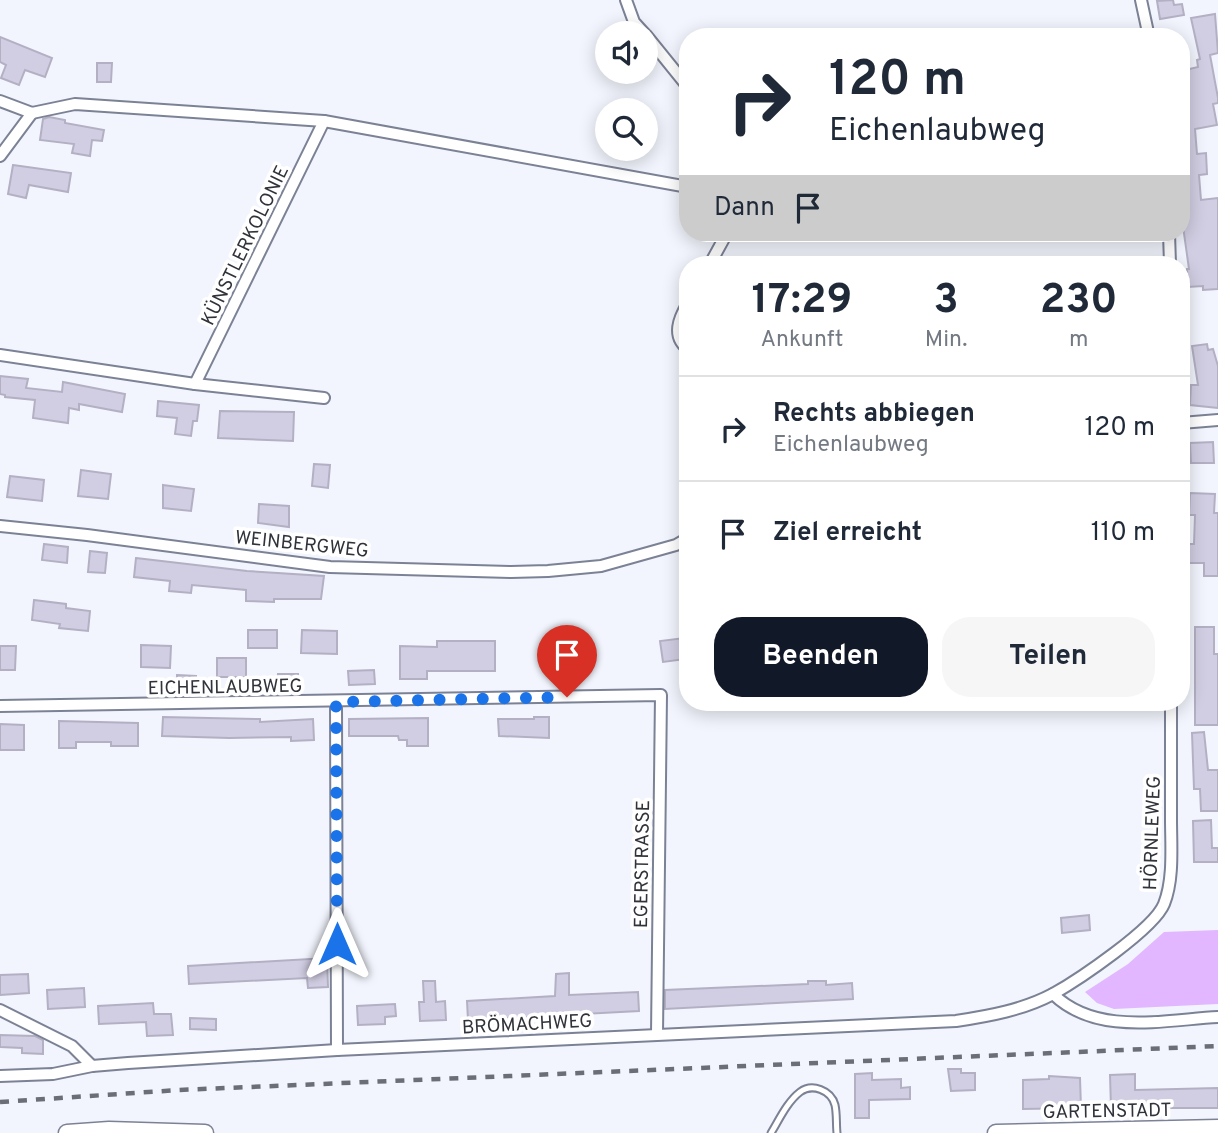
<!DOCTYPE html>
<html lang="de">
<meta charset="utf-8">
<style>
body{margin:0;font-family:Overpass,sans-serif;background:#f6f6f7;color:#1f2937;height:100vh;display:flex;flex-direction:column;font-size:26px;white-space:nowrap}
*{box-sizing:border-box;margin:0}
p{font-size:23px;color:#747a83}
.icon{flex:none;width:38px;height:38px;fill:none;stroke:currentColor;stroke-width:2;stroke-linecap:round;stroke-linejoin:round}
.map{position:relative;flex:1;overflow:hidden}
.sheet{position:absolute;left:679px;top:256px;width:511px;height:455px;display:flex;flex-direction:column;background:#fff;border-radius:28px;box-shadow:0 4px 18px #0003}
.sheet>*{flex:none}
.guide{position:absolute;left:679px;top:28px;width:511px;height:214px;border-radius:28px;box-shadow:0 4px 18px #0003;background:#fff;color:#1f2937;overflow:hidden}
.buttons{position:absolute;left:595px;top:21px;display:grid;gap:14px}
.buttons a{display:grid;place-items:center;width:63px;height:63px;border-radius:50%;background:#fff;box-shadow:0 4px 18px #0003;font-size:35px}
.pin{position:absolute;display:grid;place-items:center;width:60px;height:60px;color:#fff;margin:-72px -30px;border-radius:50% 50% 50% 0;rotate:-45deg;box-shadow:0 0 7px #0007}
.pin .icon{rotate:45deg}
.me{position:absolute;width:77px;margin:-38px;rotate:0deg;stroke-linejoin:round;filter:drop-shadow(0 0 5px #0008)}
.turn{display:flex;align-items:center;gap:24px;height:147px;padding:0 35px;font-size:32px}
.turn .icon{width:91px;height:91px;stroke-width:2.5}
.turn b{display:block;font-size:49px;line-height:60px}
.then{display:flex;align-items:center;height:66px;padding:0 35px;background:#0003;gap:14px;font-size:26px}
.eta{display:flex;justify-content:space-evenly;align-items:center;height:119px;text-align:center}
.eta b{font-size:42px;font-weight:700;line-height:49px}
.primary-button{display:flex;gap:14px;margin-top:auto;padding:14px 35px}
.primary-button a{flex:1;height:80px;border-radius:28px;background:#111827;color:#fff;font-size:28px;font-weight:700;line-height:80px;text-align:center}
.primary-button a+a{background:#f6f6f7;color:#1f2937}
ul{padding:0;list-style:none}
li{display:flex;align-items:center;gap:21px;height:105px;padding:0 35px;border-top:2px solid #e0e1e3}
li div{flex:1}
li b{display:block;font-size:26px}
li em{font-style:normal}
.map>svg:first-child{display:block}
</style>
<div class="map">
<svg width="1218" height="1133" viewBox="0 0 1218 1133">
<rect width="100%" height="100%" fill="#f2f5fd"/>
<!-- green -->
<polygon fill="#e2b7ff" points="1218,930 1218,1004 1114,1009 1097,1003 1085,992 1128,964 1164,932"/>
<!-- building -->
<g fill="#d1cee3" stroke="#b3b0c4" stroke-width="2">
<polygon points="1173,0 1174,5 1182,4 1184,15 1160,19 1157,1"/>
<polygon points="1215,14 1218,53 1210,55 1218,98 1218,103 1213,104 1217,125 1195,129 1197,154 1206,153 1207,174 1199,175 1201,200 1218,198 1218,289 1203,290 1203,286 1188,287 1187,269 1189,269 1181,212 1181,71 1198,67 1197,60 1200,59 1191,18"/>
<polygon points="0,37 52,58 45,77 25,70 19,85 1,78 6,65 0,62"/>
<polygon points="97,63 112,63 111,82 97,82"/>
<polygon points="49,117 65,120 65,123 104,130 102,141 92,140 90,156 72,153 74,144 40,140 43,119"/>
<polygon points="13,165 71,173 68,192 29,185 26,198 8,194"/>
<polygon points="1207,344 1208,350 1213,349 1218,366 1218,408 1190,405 1191,385 1198,385 1192,346"/>
<polygon points="0,376 28,379 26,388 62,392 63,382 125,394 122,412 79,404 79,410 69,408 68,423 33,418 35,400 5,397 5,395 0,394"/>
<polygon points="158,401 199,405 197,421 193,421 191,436 175,434 177,418 157,416"/>
<polygon points="220,411 294,412 293,441 218,438"/>
<polygon points="1213,442 1214,463 1191,463 1190,443"/>
<polygon points="314,464 330,465 328,488 312,486"/>
<polygon points="81,470 111,474 108,499 78,496"/>
<polygon points="10,476 44,480 42,501 7,497"/>
<polygon points="163,485 194,489 191,511 163,508"/>
<polygon points="1190,493 1215,494 1214,513 1218,513 1218,576 1204,576 1204,563 1189,563 1189,544 1194,544 1195,515 1189,515"/>
<polygon points="259,504 289,506 289,527 258,523"/>
<polygon points="44,544 68,547 67,563 42,560"/>
<polygon points="90,551 107,553 105,573 88,572"/>
<polygon points="136,558 247,571 324,576 321,599 274,599 274,602 246,601 246,590 192,585 191,593 169,591 170,581 134,577"/>
<polygon points="34,600 66,604 66,608 90,611 88,631 59,628 60,624 32,620"/>
<polygon points="1195,627 1214,627 1214,654 1218,654 1218,725 1195,725"/>
<rect x="248" y="630" width="29" height="18"/>
<polygon points="302,630 337,631 337,654 301,653"/>
<polygon points="684,638 686,659 663,662 660,641"/>
<polygon points="437,641 495,641 495,671 427,671 427,679 400,679 400,646 437,647"/>
<polygon points="141,645 171,646 170,668 141,667"/>
<polygon points="0,646 16,646 15,670 0,670"/>
<rect x="217" y="658" width="29" height="19"/>
<polygon points="374,670 375,684 349,685 348,671"/>
<polygon points="278,674 298,674 298,688 277,687"/>
<polygon points="177,675 196,676 196,689 177,688"/>
<polygon points="163,717 260,719 260,722 313,719 314,740 291,741 291,737 229,738 162,736"/>
<polygon points="534,717 549,717 549,738 499,736 498,719 534,719"/>
<polygon points="428,718 428,746 407,746 407,740 399,740 398,736 349,736 349,719"/>
<polygon points="59,721 138,723 138,746 111,746 111,742 76,742 76,748 59,748"/>
<polygon points="0,724 24,725 24,750 0,750"/>
<polygon points="1204,732 1208,770 1218,770 1218,811 1201,811 1200,789 1194,789 1192,733"/>
<polygon points="1211,820 1212,848 1218,848 1218,862 1194,862 1193,821"/>
<polygon points="1089,915 1090,930 1062,933 1061,918"/>
<polygon points="327,958 328,987 308,988 307,978 189,984 188,966"/>
<polygon points="569,973 569,995 638,992 639,1011 468,1020 467,1001 555,996 556,974"/>
<polygon points="28,974 29,993 0,995 0,975"/>
<polygon points="423,981 435,981 436,1002 445,1001 446,1020 420,1021 419,1002 424,1002"/>
<polygon points="808,981 826,981 826,985 852,983 853,999 665,1009 665,990 808,984"/>
<polygon points="84,988 85,1007 48,1009 47,990"/>
<polygon points="153,1003 154,1014 171,1014 173,1035 147,1036 146,1022 99,1024 98,1006"/>
<polygon points="395,1004 396,1016 385,1017 385,1024 358,1025 357,1006"/>
<polygon points="190,1018 216,1019 216,1030 190,1029"/>
<polygon points="0,1035 35,1036 43,1040 43,1054 22,1053 22,1048 0,1047"/>
<polygon points="948,1069 961,1069 961,1073 975,1073 975,1090 951,1091"/>
<polygon points="872,1073 872,1080 901,1079 901,1088 910,1087 910,1099 869,1100 869,1118 855,1118 855,1074"/>
<polygon points="1135,1074 1135,1090 1218,1088 1218,1108 1111,1108 1110,1075"/>
<polygon points="1049,1076 1080,1078 1081,1108 1023,1109 1023,1080 1049,1079"/>
</g>
<g fill="none" stroke-linecap="round" stroke-linejoin="round">
<defs>
<path id="lane" d="M771,1133C779,1120 787,1102 800,1092C812,1083 831,1090 835,1105C837,1114 836,1124 837,1133"/>
<g id="street">
<polyline points="626,0 634,22 644,33"/>
<polyline points="1141,0 1149,37"/>
<polyline points="646,35 688,87"/>
<polyline points="0,101 32,113"/>
<polyline points="32,113 75,104 324,121 688,187"/>
<polyline points="0,156 32,113"/>
<polyline points="1169,233 1170,264"/>
<polyline points="710,264 727,233"/>
<path d="M688,303C679,318 671,336 688,349"/>
<polyline points="0,355 195,384 324,398"/>
<polyline points="195,384 324,121"/>
<polyline points="1181,423 1218,420"/>
<polyline points="0,526 87,535 330,567 511,572 548,571 601,566 676,545 688,538"/>
<polyline points="336,702 337,1050"/>
<polyline points="0,706 661,695 657,1034"/>
<path d="M1053,994C1096,1036 1163,1020 1218,1017"/>
<polyline points="0,1010 72,1046 92,1066"/>
<path d="M0,1076L53,1074L92,1066L128,1063L337,1050L956,1021C989,1016 1023,1010 1053,994C1078,980 1154,929 1164,904C1174,879 1171,846 1171,819C1171,780 1171,741 1171,702"/>
</g>
<g id="secondary">
<polyline points="67,1133 109,1130 205,1133"/>
<polyline points="996,1133 1218,1128"/>
</g>
</defs>
<!-- lane casing -->
<use href="#lane" stroke="#7c8295" stroke-width="9"/>
<!-- street casing -->
<use href="#street" stroke="#7c8295" stroke-width="14"/>
<!-- secondary casing -->
<use href="#secondary" stroke="#7c8295" stroke-width="19"/>
<!-- lane -->
<use href="#lane" stroke="#fff" stroke-width="5"/>
<!-- street -->
<use href="#street" stroke="#fff" stroke-width="10"/>
<!-- secondary -->
<use href="#secondary" stroke="#fff" stroke-width="16"/>
<!-- rail -->
<polyline stroke="#6b6e76" stroke-width="4.5" stroke-dasharray="9 9" stroke-linecap="butt" points="0,1102 179,1090 1218,1046"/>
</g>
<g fill="none" stroke-linecap="round" stroke-linejoin="round">
<!-- route -->
<polyline stroke="#1a73e8" stroke-width="12" stroke-dasharray="0 21.6" points="337,944 336,702 567,697"/>
</g>
<g text-anchor="middle" stroke-width="7" stroke-linejoin="round" paint-order="stroke">
<!-- street labels -->
<g font-size="19" fill="#30333a" stroke="#fff">
<text transform="translate(244 245) rotate(-64)" y="7">KÜNSTLERKOLONIE</text>
<text transform="translate(302 543) rotate(6)" y="7">WEINBERGWEG</text>
<text transform="translate(225 686) rotate(-1)" y="7">EICHENLAUBWEG</text>
<text transform="translate(1151 833) rotate(-88)" y="7">HÖRNLEWEG</text>
<text transform="translate(641 864) rotate(-89)" y="7">EGERSTRASSE</text>
<text transform="translate(527 1023) rotate(-3)" y="7">BRÖMACHWEG</text>
<text transform="translate(1107 1110) rotate(-1)" y="7">GARTENSTADT</text>
</g>
</g>
</svg>
<div class="buttons">
<a><svg class="icon" aria-label="sound" viewBox="0 0 24 24"><path d="M4 9h4l5-4v14l-5-4H4zM17 9q2 3 0 6"/></svg></a>
<a><svg class="icon" aria-label="search" viewBox="0 0 24 24"><circle cx="10" cy="10" r="6"/><path d="M15 15l6 6"/></svg></a>
</div>
<div class="pin" style="left:567px;top:697px;background:#d93025"><svg class="icon" aria-label="arrive" viewBox="0 0 24 24"><path d="M6 21V4h12l-3 4 3 4H6"/></svg></div>
<svg class="me" style="left:337px;top:944px" viewBox="-20 -20 40 40"><path d="M0-17L14 15 0 8-14 15z" fill="#1a73e8" stroke="#fff" stroke-width="4"/></svg>
<div class="guide">
<div class="turn"><svg class="icon" aria-label="right" viewBox="0 0 24 24"><path d="M7 20v-9h11M14 6l5 5-5 5"/></svg><div><b>120 m</b>Eichenlaubweg</div></div>
<div class="then">Dann<svg class="icon" aria-label="arrive" viewBox="0 0 24 24"><path d="M6 21V4h12l-3 4 3 4H6"/></svg></div>
</div>
<section class="sheet">
<div class="eta">
<div><b>17:29</b><p>Ankunft</p></div>
<div><b>3</b><p>Min.</p></div>
<div><b>230</b><p>m</p></div>
</div>
<ul>
<li><svg class="icon" aria-label="right" viewBox="0 0 24 24"><path d="M7 20v-9h11M14 6l5 5-5 5"/></svg><div><b>Rechts abbiegen</b><p>Eichenlaubweg</p></div><em>120 m</em></li>
<li><svg class="icon" aria-label="arrive" viewBox="0 0 24 24"><path d="M6 21V4h12l-3 4 3 4H6"/></svg><div><b>Ziel erreicht</b></div><em>110 m</em></li>
</ul>
<div class="primary-button"><a>Beenden</a><a>Teilen</a></div>
</section>
</div>
